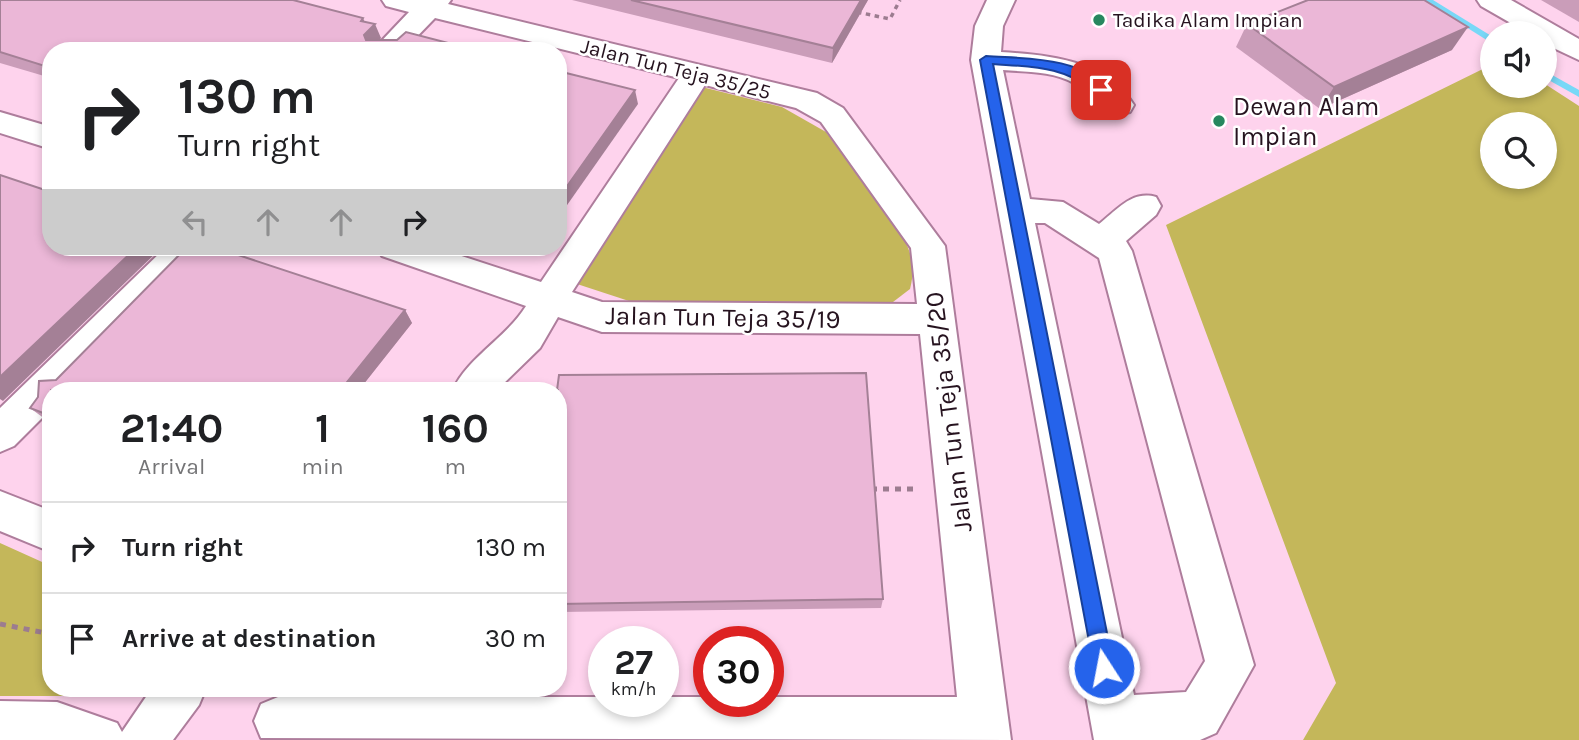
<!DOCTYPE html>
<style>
body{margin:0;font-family:Karla,sans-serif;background:#f6f6f6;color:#202124;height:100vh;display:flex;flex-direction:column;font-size:26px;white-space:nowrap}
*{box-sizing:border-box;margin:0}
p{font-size:23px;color:#757577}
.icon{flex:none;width:38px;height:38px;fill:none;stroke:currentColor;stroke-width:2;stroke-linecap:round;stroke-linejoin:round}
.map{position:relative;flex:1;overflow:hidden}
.panel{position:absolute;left:42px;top:382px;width:525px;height:315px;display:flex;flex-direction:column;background:#fff;border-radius:28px;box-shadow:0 4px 10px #0003}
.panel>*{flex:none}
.banner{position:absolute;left:42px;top:42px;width:525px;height:214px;border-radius:28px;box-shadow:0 4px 10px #0003;background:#fff;color:#202124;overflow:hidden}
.fabs{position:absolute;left:1480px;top:21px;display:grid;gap:14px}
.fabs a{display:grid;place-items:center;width:77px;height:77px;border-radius:50%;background:#fff;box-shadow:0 4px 10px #0003;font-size:35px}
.speed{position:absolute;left:588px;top:626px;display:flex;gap:14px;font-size:35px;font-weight:700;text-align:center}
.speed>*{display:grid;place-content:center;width:91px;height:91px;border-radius:50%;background:#fff;box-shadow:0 4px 10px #0003;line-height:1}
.speed small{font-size:18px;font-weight:400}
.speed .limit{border:10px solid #d22;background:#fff;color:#111}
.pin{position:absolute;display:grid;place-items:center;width:60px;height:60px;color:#fff;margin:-30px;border-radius:14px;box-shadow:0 4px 10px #0006}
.me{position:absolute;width:77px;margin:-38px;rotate:349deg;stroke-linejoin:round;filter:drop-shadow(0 0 5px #0008)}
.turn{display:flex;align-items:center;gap:24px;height:147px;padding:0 21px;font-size:32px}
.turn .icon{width:91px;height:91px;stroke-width:2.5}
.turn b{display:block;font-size:49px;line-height:60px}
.lanes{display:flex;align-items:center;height:66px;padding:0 21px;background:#0003;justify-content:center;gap:35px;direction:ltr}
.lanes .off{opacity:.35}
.eta{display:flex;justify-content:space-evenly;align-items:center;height:119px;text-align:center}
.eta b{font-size:42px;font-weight:700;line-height:49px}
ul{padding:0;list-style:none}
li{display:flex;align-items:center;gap:21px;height:91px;padding:0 21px;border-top:2px solid #e0e0e0}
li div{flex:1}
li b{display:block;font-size:26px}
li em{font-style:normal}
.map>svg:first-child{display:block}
</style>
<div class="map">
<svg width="1579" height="740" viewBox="0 0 1579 740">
<rect width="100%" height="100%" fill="#fed3ed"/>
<!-- green -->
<g fill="#c4b75a" fill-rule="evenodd">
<path d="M1493,64V86L1545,84L1579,106V740H1303L1336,683L1166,225ZM1493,124H1545V177H1493Z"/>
<path d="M702,87L782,107L826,132L904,239C913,257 915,269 910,289L893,302L872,306L632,302L574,283Z"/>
<polygon points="0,543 51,566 51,688 144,688 105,696 0,696"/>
</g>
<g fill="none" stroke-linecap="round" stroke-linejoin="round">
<!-- stream -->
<g fill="#78d8f7" fill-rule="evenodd">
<polygon points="1423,0 1433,0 1493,37 1493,44"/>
<polygon points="1545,71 1579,90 1579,97 1545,78"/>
</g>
<defs>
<g id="minor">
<path d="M382,0H451L448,4L817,93L843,108L945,246L1011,740L261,738L254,721L261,704L278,697H604V702H663V697H709V702H768V697H957L920,334L602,332L558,317L540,348L497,390H453C466,359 507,337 526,306L382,256L377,247H434L541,282L679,78L435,18L403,51H372L409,12L386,6ZM705,85L796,108L821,122L911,248L917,304L602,302L572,292Z"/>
<path d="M987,0H1015L1003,26L1001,52C1049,55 1106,60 1134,105L1130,112C1104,119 1094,95 1074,83C1053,71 1026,72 1003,70L1030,199L1063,202L1099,224C1117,210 1132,190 1156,197L1161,206L1156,215L1126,241L1132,251L1254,665L1216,733L1200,740H1094L971,60L975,26ZM1035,223H1045L1099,258L1205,661L1186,692L1134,695Z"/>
<polygon points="1477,0 1511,0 1579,39 1579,60 1545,44 1545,33 1528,33 1481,6"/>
<polygon points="0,112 51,127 51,149 0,133"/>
<polygon points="166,247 205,247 200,256 69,390 51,390 51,409 14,446 0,452 0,408"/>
<polygon points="0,491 51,511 51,552 0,531"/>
<polygon points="152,688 206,688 199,705 173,740 0,740 0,701 57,702 117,723 122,732"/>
</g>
</defs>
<!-- minor casing -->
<use href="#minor" stroke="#ae7d9c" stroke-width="4"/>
<!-- path-far1 -->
<polyline stroke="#9c7c90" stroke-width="3.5" stroke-dasharray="4.5 4.5" stroke-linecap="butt" points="857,12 890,19 900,0"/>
<!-- path -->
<g stroke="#9c7c90" stroke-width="5" stroke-dasharray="6 6" stroke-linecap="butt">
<polyline points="871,489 918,489"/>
<polyline points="0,624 51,634"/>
</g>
<!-- minor -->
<use href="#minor" fill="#fff" fill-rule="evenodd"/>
</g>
<!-- wall -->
<g fill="#ca9db9">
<polygon points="0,0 365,22 381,38 379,40 397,40 479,51 51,51 51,78 0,63"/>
<polygon points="572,0 868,0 832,63"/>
<polygon points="1541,0 1579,0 1579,22"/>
<polygon points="1247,24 1452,50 1320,109 1236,47"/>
<polygon points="187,247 214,247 405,310 412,323 359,390 51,390 51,421 45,419 30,408 38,397 39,381 56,380"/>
<polygon points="558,390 883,599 881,608 558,612"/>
</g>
<!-- shaded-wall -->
<g fill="#a48096">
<polygon points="861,0 868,0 832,63 833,48"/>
<polygon points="363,18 368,30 375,24 381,38 370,49 364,35 361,21"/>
<polygon points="1468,27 1452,50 1320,109 1334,87"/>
<polygon points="635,90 638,104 558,218 558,199"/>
<polygon points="137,247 162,247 3,401 0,399 0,377"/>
<polygon points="405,310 412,323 359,390 347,390 344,386"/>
<polygon points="339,385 344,390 335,390"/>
</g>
<!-- building -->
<g fill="#ebb7d7" stroke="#a48096" stroke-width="2">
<polygon points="0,0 293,0 363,18 361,21 375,24 364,35 366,40 397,40 406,32 479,51 51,51 51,68 0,52"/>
<polygon points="631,0 861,0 833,48"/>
<polygon points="1308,0 1424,0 1468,27 1334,87 1247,24"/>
<polygon points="558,71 635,90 558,199"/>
<polygon points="0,175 51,192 51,247 137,247 0,377"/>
<polygon points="187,247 214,247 405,310 344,386 339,385 335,390 51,390 51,416 30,408 38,397 39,381 56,380"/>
<polygon points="866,373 883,599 558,604 558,390 557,390 559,375"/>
</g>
<!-- route -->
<path fill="#2563eb" stroke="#184099" stroke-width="2" d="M986,56C1026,59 1080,56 1108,90L1097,93C1065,66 1033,67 993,64L1114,668L1111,675L1104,677L1097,675L1094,668L980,60Z"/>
<!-- markers -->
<g fill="#27875f" stroke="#fff" stroke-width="2.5">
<circle cx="1099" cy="20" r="7"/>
<circle cx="1219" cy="121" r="7"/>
</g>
<g text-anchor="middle" stroke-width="5" stroke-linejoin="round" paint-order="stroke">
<!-- far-poi labels -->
<g font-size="21" fill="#26131f" stroke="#fff" text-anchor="start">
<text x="1113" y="27">Tadika Alam Impian</text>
</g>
<!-- far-street labels -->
<g font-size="21" fill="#26131f" stroke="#fff">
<text transform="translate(676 69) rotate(14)" y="7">Jalan Tun Teja 35/25</text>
</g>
<!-- poi labels -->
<g font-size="26" fill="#26131f" stroke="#fff" text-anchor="start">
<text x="1233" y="115">Dewan Alam<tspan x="1233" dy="30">Impian</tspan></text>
</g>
<!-- street labels -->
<g font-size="26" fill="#26131f" stroke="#fff">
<text transform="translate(723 317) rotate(1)" y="9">Jalan Tun Teja 35/19</text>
<text transform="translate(948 412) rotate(-97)" y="9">Jalan Tun Teja 35/20</text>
</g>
</g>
</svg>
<div class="fabs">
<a><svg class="icon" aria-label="sound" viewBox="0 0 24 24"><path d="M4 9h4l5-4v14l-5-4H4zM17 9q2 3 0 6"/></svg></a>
<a><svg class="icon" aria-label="search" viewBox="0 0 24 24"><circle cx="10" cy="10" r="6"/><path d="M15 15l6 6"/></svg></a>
</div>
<div class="speed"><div>27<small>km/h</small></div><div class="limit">30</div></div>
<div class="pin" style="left:1101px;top:90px;background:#d93025"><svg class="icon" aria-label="arrive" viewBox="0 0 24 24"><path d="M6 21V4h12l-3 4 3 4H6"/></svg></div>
<svg class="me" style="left:1104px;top:668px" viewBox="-20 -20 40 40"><circle r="17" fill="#2563eb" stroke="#fff" stroke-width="3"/><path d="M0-11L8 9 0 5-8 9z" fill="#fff"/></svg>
<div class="banner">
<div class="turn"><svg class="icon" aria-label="right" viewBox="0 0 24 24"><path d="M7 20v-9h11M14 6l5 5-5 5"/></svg><div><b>130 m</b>Turn right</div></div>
<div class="lanes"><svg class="icon off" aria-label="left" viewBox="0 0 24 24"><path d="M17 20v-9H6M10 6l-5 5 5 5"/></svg><svg class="icon off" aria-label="ahead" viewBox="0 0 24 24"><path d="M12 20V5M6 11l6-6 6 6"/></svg><svg class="icon off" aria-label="ahead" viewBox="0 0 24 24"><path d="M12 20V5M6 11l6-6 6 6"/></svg><svg class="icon" aria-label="right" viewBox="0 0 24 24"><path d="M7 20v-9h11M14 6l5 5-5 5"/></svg></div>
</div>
<section class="panel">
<div class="eta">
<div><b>21:40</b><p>Arrival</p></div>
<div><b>1</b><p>min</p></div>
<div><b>160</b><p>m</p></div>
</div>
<ul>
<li><svg class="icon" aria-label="right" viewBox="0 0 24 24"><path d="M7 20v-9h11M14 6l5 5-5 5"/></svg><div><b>Turn right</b></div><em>130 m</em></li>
<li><svg class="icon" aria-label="arrive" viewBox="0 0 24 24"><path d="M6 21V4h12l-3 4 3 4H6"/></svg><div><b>Arrive at destination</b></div><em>30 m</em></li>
</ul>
</section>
</div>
